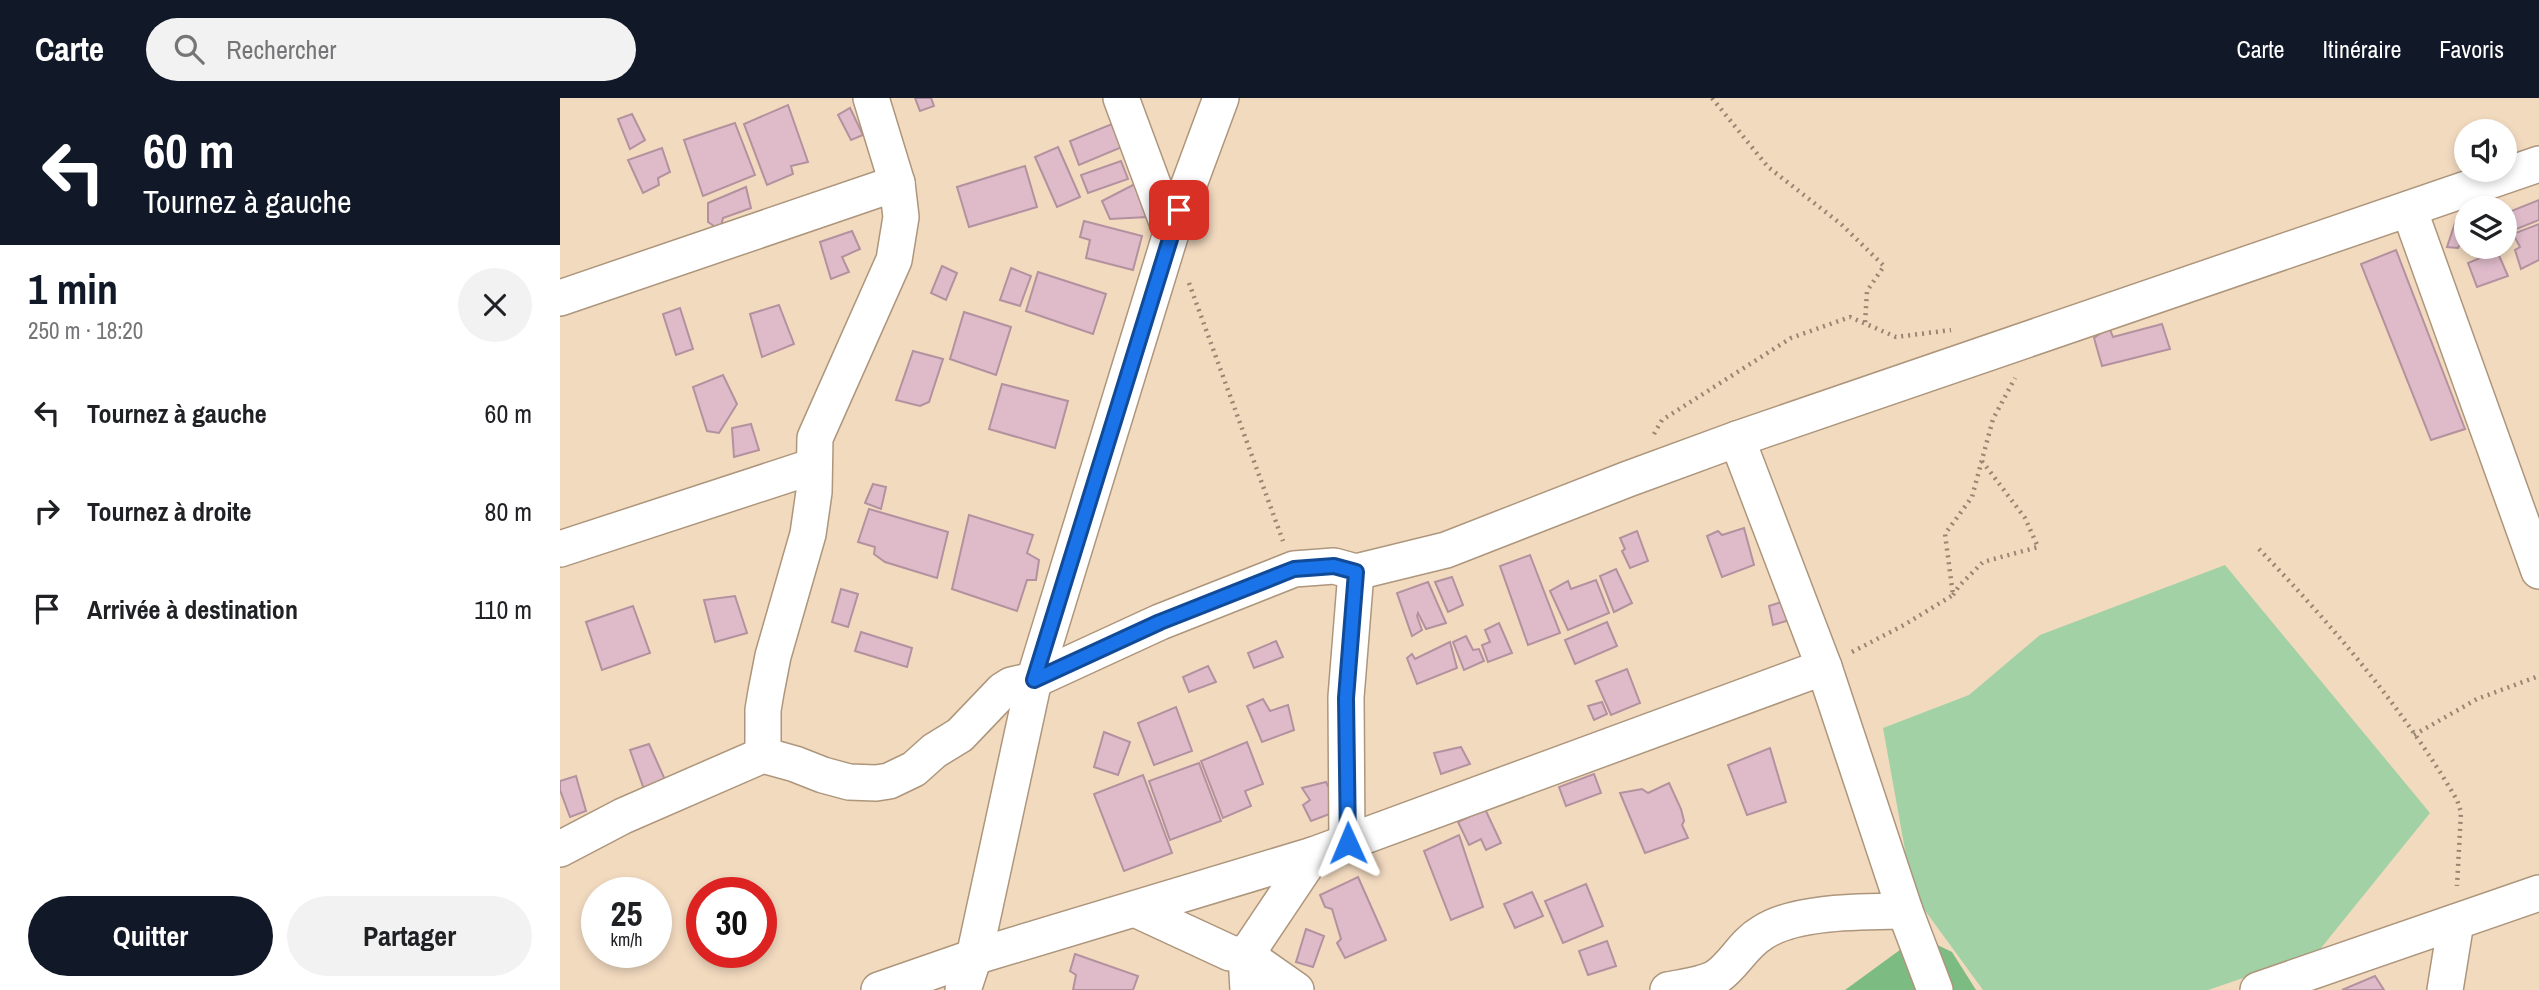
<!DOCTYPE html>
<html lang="fr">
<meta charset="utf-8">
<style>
body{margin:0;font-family:"Archivo Narrow",sans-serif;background:#f2f2f2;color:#202124;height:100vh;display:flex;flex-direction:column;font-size:26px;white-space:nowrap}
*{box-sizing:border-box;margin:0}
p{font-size:23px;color:#757577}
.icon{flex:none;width:38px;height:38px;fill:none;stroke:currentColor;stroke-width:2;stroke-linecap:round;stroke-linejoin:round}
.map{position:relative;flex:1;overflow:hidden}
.side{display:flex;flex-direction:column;background:#fff;width:560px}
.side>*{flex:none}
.guide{background:#111827;color:#fff;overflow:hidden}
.buttons{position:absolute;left:1894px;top:21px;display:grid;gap:14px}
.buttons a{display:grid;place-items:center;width:63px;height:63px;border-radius:50%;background:#fff;box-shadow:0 4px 10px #0003;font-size:35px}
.speed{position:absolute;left:21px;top:779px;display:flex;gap:14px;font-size:35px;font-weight:700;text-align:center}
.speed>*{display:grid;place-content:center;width:91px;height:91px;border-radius:50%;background:#fff;box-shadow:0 4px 10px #0003;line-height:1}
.speed small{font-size:18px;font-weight:400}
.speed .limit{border:10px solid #d22;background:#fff;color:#111}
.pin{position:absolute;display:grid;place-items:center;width:60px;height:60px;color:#fff;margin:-30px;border-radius:14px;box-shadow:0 4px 10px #0006}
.me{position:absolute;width:77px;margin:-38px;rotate:359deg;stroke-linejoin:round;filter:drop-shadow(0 0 5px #0008)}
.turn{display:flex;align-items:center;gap:24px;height:147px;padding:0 28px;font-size:32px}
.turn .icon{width:91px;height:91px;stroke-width:2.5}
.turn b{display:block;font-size:49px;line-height:60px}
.round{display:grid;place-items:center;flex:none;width:74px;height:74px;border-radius:37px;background:#f2f2f2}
.overview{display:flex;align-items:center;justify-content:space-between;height:119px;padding:0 28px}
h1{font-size:42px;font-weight:800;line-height:52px;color:#111827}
.cta{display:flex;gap:14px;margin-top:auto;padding:14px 28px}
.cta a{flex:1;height:80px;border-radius:42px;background:#111827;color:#fff;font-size:28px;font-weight:800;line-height:80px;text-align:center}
.cta a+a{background:#f2f2f2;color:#202124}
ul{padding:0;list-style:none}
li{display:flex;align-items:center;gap:21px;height:98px;padding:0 28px}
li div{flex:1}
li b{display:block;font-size:26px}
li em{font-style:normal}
header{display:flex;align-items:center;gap:42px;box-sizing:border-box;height:98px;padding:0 35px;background:#111827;color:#fff}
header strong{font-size:33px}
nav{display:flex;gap:38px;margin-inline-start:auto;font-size:24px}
.search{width:490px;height:63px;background:#f2f2f2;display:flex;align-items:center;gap:18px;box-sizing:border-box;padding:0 24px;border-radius:38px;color:#757577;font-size:26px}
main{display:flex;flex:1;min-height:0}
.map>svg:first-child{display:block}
</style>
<header>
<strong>Carte</strong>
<div class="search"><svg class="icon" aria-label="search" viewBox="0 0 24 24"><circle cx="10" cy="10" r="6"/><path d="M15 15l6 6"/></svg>Rechercher</div>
<nav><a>Carte</a><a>Itinéraire</a><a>Favoris</a></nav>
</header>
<main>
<section class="side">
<div class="guide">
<div class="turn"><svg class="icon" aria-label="left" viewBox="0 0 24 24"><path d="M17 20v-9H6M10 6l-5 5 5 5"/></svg><div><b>60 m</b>Tournez à gauche</div></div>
</div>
<div class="overview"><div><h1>1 min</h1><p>250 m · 18:20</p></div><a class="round"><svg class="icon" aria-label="close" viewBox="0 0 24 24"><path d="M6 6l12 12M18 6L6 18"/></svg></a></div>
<ul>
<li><svg class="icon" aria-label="left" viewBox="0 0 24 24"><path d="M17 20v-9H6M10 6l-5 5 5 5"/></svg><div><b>Tournez à gauche</b></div><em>60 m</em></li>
<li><svg class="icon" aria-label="right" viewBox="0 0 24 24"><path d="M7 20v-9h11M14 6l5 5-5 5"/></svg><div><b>Tournez à droite</b></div><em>80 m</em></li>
<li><svg class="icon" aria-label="arrive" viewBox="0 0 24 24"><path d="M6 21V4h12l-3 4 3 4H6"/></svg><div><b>Arrivée à destination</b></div><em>110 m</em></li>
</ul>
<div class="cta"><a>Quitter</a><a>Partager</a></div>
</section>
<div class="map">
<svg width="1979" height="892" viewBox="0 0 1979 892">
<rect width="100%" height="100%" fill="#f2dabf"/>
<!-- green -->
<polygon fill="#a1d1a5" points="1665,467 1870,715 1757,855 1648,892 1423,892 1353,796 1323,630 1409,597 1480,537"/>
<!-- forest -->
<polygon fill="#7cbc83" points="1359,838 1392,854 1416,892 1285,892"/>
<!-- building -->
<g fill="#dfbbca" stroke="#b3919f" stroke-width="2">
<polygon points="355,0 371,0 374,8 360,13"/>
<polygon points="228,7 248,64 231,68 233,76 207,87 184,26"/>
<polygon points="290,10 303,37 291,42 278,17"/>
<polygon points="72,16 85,42 70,51 58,21"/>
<polygon points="175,25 195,77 143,98 124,42"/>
<polygon points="552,26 562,49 519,67 510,43"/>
<polygon points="498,49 520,99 497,109 475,59"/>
<polygon points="102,50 110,74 98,80 99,87 83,95 68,62"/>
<polygon points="561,63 568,81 528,95 521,77"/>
<polygon points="465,68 477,109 409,129 397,89"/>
<polygon points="575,86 587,119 550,121 542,103"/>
<polygon points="186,89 191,110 163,120 160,132 148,124 148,105"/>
<polygon points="1979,102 1979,122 1944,136 1944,116"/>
<polygon points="1896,122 1906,128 1906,135 1898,150 1887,149"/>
<polygon points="524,123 582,138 573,172 526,160 530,142 520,139"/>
<polygon points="1979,126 1979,162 1961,171 1955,152 1960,149 1953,136"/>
<polygon points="292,133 300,151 282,159 289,174 271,181 260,144"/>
<polygon points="1836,152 1905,331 1871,342 1801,166"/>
<polygon points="1937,153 1948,178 1917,189 1908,165"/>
<polygon points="382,168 397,175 386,202 371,195"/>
<polygon points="451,170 471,178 460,208 440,202"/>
<polygon points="478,174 546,196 533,236 466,213"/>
<polygon points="219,207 234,246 202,259 190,216"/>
<polygon points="120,210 133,251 116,257 103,216"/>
<polygon points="404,214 451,229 436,277 390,261"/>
<polygon points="1602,226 1610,251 1542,268 1534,240 1549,229 1553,239"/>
<polygon points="353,253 383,261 369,304 360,308 336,302"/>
<polygon points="163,277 177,306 159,335 147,333 133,289"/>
<polygon points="442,286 508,303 495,350 429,331"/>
<polygon points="191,326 199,352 174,359 172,330"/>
<polygon points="313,386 326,389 321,411 305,405"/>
<polygon points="309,411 388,434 377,480 325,464 314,456 315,449 298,444"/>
<polygon points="409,417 473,437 467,455 479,462 476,482 467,482 457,513 392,491"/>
<polygon points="1184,430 1194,467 1162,479 1147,438 1158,433 1162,437"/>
<polygon points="1077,433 1088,463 1070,470 1062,453 1065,451 1060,440"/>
<polygon points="970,457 1000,535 968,547 940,468"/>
<polygon points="1056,471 1072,505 1054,514 1040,478"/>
<polygon points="892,479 903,507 888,514 875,484"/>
<polygon points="1036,482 1049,515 1008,532 990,493 1008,483 1011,491"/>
<polygon points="868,484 886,525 866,531 858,515 857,518 862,532 852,538 837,495"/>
<polygon points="281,491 298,496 288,529 272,524"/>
<polygon points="175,498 187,535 155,544 144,502"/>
<polygon points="1228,502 1233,521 1213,527 1209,508"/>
<polygon points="73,508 90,555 42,572 26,524"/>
<polygon points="1047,524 1057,548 1015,566 1005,542"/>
<polygon points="939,525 952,555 928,564 922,547 930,544 925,532"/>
<polygon points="301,534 352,550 347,569 295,553"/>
<polygon points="906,538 913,552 919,551 924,563 904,572 893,544"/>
<polygon points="716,543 723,559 694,570 688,555"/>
<polygon points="890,544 897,570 857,586 847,560 852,556 855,561"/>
<polygon points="648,568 656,584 629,594 623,579"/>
<polygon points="1067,571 1080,605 1051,617 1036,583"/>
<polygon points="703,601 710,613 728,607 734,632 702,644 687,608"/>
<polygon points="1042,604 1047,616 1034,622 1028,608"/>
<polygon points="616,609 632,653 594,667 578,625"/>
<polygon points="544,634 570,644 558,677 534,669"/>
<polygon points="687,644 703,686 685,693 691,708 663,720 641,663"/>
<polygon points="89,646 106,684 85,694 70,652"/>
<polygon points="901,649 910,666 881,676 874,655"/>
<polygon points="1210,650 1226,704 1187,717 1168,667"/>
<polygon points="639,665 661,723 610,742 589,683"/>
<polygon points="1034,676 1041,695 1006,708 999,689"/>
<polygon points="583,677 612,755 564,773 534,696"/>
<polygon points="16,678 26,713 10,719 0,692 0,683"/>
<polygon points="766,684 768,688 776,686 780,712 751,723 743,707 750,702 742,690"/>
<polygon points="1109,685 1121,711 1124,723 1122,727 1128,740 1085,755 1060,695 1082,691 1088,695"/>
<polygon points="925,711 941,745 926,752 921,741 909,747 898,724"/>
<polygon points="899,737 923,809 891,822 864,753"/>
<polygon points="798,779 826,842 785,860 777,845 781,841 772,811 765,809 760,797"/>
<polygon points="1026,786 1043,828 1003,845 985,803"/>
<polygon points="972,794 983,818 955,830 944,806"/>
<polygon points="746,831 764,838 753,869 736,864"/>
<polygon points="1047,843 1056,868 1028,877 1019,853"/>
<polygon points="515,856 578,878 573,892 513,892 516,877 510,873"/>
<polygon points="1815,878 1824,892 1782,892"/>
</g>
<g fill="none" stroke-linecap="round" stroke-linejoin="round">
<defs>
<g id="street">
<polyline points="561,0 611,135"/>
<polyline points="1849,111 1979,473"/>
<polyline points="0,200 337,85"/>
<polyline points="1177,341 1264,569 1345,813 1375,892"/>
<polyline points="0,451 254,368"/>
<polyline points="203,657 203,612 206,594 213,558 248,436 254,394 255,340 334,162 341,119 337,85 311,0"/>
<polyline points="787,745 786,599 796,474"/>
<polyline points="0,751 63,718 203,657 235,666 263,677 289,684 316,685 329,683 354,671 374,653 400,637 443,592 451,587 474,582 600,524 734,471 774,468 796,474 886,452 1068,381 1177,341 1979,66"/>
<polyline points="575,811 670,855 686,857 736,892"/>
<polyline points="319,892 414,859 753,757 1264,569"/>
<polyline points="403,892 414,859 474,582 611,135 661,0"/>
<polyline points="688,892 686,857 753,757"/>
<path d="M1108,892C1123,889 1142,887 1155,880C1173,869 1183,846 1202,835C1236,812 1305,814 1345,813"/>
<polyline points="1698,892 1979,795"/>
<polyline points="1885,892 1896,824"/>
</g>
</defs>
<!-- street casing -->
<use href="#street" stroke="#ad967c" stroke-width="38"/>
<!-- path -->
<g stroke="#988672" stroke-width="4.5" stroke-dasharray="2 5" stroke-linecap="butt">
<polyline points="1152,0 1208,69 1281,126 1324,168 1307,193 1305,226"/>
<polyline points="629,185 723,443"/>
<polyline points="1094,336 1102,322 1231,240 1290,219 1336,239 1391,232"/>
<path d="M1699,451C1771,526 1844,611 1897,702L1901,714L1897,788"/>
<polyline points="1393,497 1399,488 1423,464 1478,449 1465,420 1422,363"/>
<polyline points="1292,554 1344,527 1393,497 1385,436 1412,399 1433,321 1455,280"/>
<polyline points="1854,637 1917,601 1979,578"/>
</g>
<!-- street -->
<use href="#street" stroke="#fff" stroke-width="35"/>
</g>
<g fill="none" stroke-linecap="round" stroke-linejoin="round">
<defs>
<polyline id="route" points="619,112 474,582 600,524 734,471 774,468 796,474 786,600 788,745"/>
</defs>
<!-- route casing -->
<use href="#route" stroke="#114b97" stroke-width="18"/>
<!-- route -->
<use href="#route" stroke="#1a73e8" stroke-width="12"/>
</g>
</svg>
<div class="buttons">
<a><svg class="icon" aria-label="sound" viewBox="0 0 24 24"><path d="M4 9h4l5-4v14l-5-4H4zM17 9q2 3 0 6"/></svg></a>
<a><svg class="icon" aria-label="layers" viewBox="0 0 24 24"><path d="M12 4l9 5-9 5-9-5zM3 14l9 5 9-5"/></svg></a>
</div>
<div class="speed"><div>25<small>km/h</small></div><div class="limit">30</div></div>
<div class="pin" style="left:619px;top:112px;background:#d93025"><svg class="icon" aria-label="arrive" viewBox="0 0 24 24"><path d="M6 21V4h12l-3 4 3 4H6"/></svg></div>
<svg class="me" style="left:788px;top:745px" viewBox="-20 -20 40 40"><path d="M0-17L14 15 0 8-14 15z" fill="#1a73e8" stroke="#fff" stroke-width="4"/></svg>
</div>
</main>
